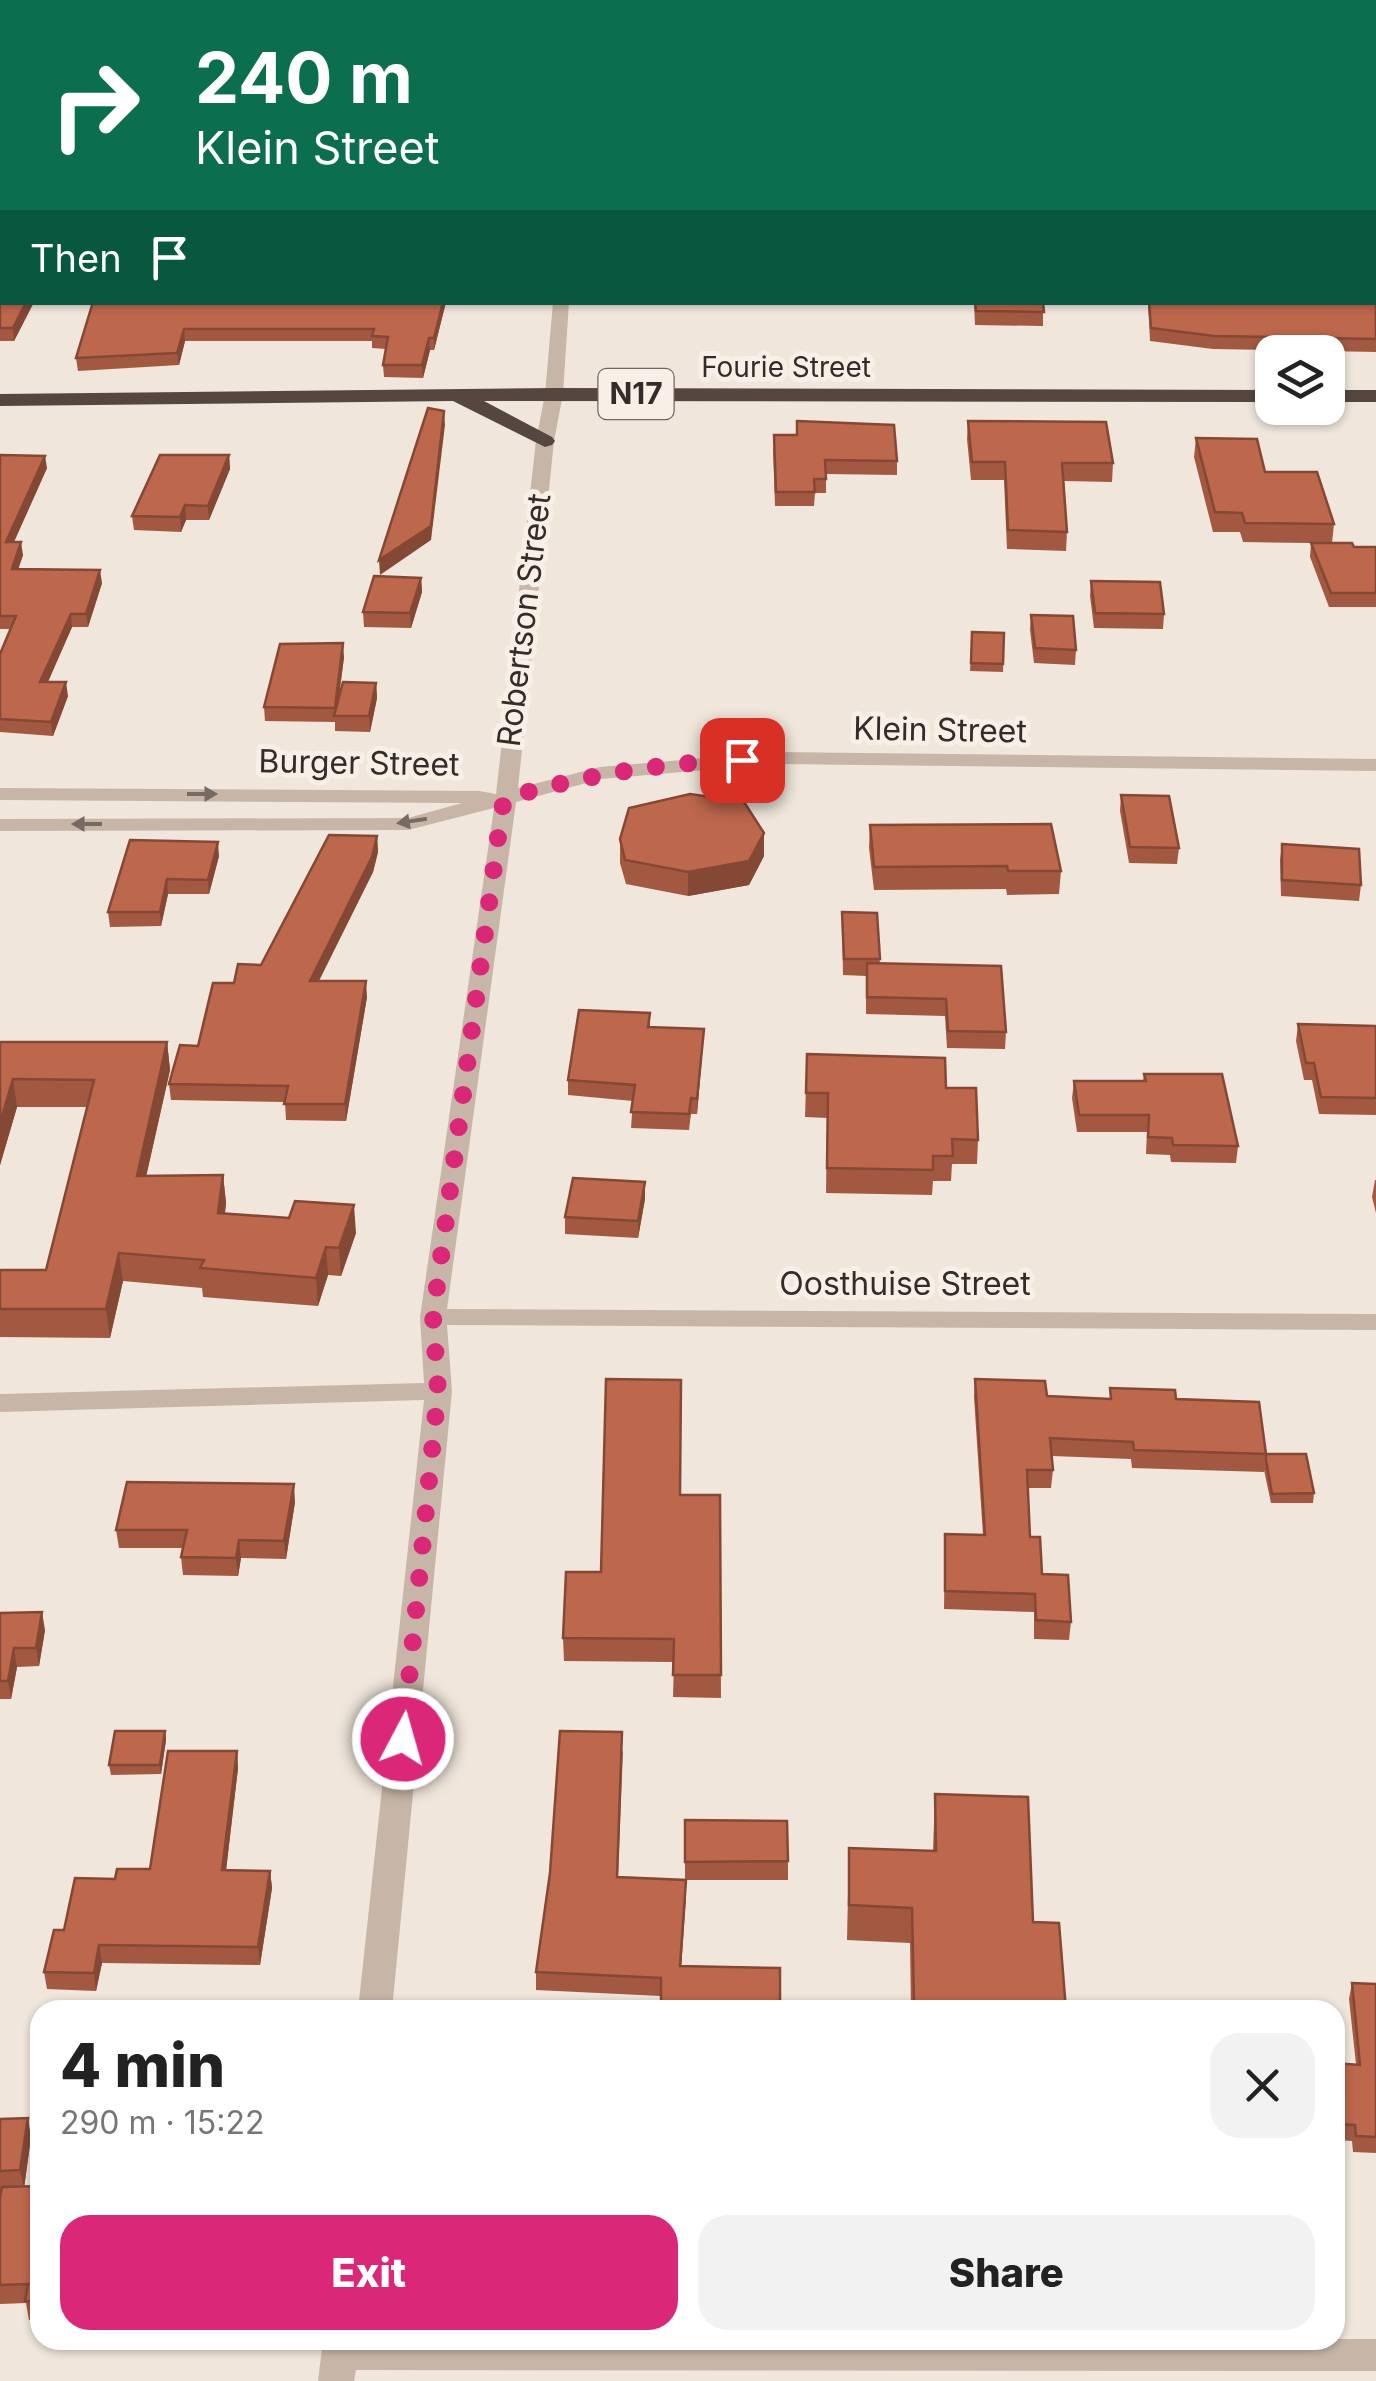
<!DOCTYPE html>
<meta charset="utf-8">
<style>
body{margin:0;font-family:Inter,sans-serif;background:#f2f2f2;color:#222;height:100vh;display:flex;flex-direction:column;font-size:38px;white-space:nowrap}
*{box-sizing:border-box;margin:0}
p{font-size:32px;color:#767676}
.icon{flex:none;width:55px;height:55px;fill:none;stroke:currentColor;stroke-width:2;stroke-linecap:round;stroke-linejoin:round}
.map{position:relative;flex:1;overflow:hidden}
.details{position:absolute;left:30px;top:2000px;width:1315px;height:350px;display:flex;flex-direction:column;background:#fff;border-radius:30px;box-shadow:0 2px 8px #0004}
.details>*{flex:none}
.guide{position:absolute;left:0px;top:0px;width:1378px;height:305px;box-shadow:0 2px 8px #0004;background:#0b6e4f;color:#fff;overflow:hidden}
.buttons{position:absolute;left:1255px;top:335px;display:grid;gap:20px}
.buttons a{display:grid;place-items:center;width:90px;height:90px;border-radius:20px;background:#fff;box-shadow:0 2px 8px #0004;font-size:50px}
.pin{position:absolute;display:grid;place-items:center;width:85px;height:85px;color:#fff;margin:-42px;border-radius:20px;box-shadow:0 5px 15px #0006}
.me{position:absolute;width:110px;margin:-55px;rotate:6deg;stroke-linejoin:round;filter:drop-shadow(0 0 8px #0008)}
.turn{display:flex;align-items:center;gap:35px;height:210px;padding:0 30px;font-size:45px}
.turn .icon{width:130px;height:130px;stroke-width:2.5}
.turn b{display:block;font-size:70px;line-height:85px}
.then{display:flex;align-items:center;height:95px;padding:0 30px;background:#0003;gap:20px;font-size:38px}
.round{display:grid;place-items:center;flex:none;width:105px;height:105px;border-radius:30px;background:#f2f2f2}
.overview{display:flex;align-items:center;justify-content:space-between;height:170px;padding:0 30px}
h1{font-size:60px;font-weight:800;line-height:75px}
.primary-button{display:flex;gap:20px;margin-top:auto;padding:20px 30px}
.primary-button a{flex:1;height:115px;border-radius:30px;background:#db2777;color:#fff;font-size:40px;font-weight:800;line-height:115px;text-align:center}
.primary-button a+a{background:#f2f2f2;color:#222}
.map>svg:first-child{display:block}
</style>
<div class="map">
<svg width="1376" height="2381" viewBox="0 0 1376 2381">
<rect width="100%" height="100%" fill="#f0e6db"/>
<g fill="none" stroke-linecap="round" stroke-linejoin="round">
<!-- street -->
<g fill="#c7b6a8" fill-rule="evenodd">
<polygon points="2,2 2,14 0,15 0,3"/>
<rect x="0" y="133" width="2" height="8"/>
<polygon points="553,302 569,302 563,394 554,441 518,788 600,767 776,752 1376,759 1376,771 776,764 601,779 516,802 447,1309 1376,1314 1376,1330 447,1325 452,1391 392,2010 358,2010 424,1400 0,1412 0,1394 424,1383 420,1317 494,808 408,830 0,831 0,819 408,818 462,803 0,800 0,788 480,791 496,794 536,441 545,394"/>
<polygon points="1335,2339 1376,2339 1376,2371 356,2370 354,2381 318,2381 323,2340"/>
</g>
<!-- highway -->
<g fill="#554640" fill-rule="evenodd">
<polygon points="554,388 1272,390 1272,402 484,401 552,437 555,441 552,445 545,447 453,401 0,406 0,394"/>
<rect x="1328" y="390" width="48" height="12"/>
</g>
</g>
<!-- wall -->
<g fill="#a35941">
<polygon points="1376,135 1376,352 1213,349 1150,341 1148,302 1375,302"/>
<polygon points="0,199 34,302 14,341 0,341"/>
<polygon points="93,302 446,302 434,350 430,350 423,378 384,377 383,365 386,349 372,348 372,341 185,341 179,365 78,371 76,358"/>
<polygon points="974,302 1043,302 1043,326 975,325"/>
<polygon points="797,421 897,461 897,475 826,474 826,493 815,493 814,506 775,506 773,449 796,435"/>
<polygon points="968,421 1113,463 1112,482 1064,481 1067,532 1066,551 1007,549 1004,480 971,480 967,439"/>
<polygon points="1196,438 1265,472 1334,524 1332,543 1354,547 1376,547 1376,607 1329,607 1310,557 1311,543 1243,542 1240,532 1213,532 1194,457"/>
<polygon points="0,455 47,468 14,542 23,555 18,569 102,583 88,627 72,627 48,682 68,696 53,736 0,732 0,654 11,629 0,629"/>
<polygon points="229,455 230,469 209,520 186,520 181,532 134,530 132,516"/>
<polygon points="421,578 422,592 411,628 364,627 363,612"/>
<polygon points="1091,581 1164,614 1163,629 1094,628 1090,596"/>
<polygon points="1031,615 1076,650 1075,665 1034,663 1030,630"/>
<polygon points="972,632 1004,633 1003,672 970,671"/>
<polygon points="344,657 339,697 376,683 377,698 370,732 335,731 335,722 265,721 264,707"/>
<polygon points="1121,795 1179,848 1177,864 1129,863 1120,811"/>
<polygon points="870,825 1061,871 1059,894 1007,895 1006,889 874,890 869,848"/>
<polygon points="377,836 378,852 373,872 319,981 367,997 346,1121 286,1120 285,1102 171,1100 169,1084 198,1046 234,983 261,965"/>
<polygon points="620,839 764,856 749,885 688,896 626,884 620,863"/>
<polygon points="130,840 219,856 209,894 168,894 161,926 110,927 108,912"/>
<polygon points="1282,844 1361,885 1359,901 1281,896 1280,860"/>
<polygon points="842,912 877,913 880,964 1006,1032 1005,1049 947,1048 945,1016 866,1014 866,976 843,975"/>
<polygon points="650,1013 650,1027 704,1029 697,1114 691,1114 689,1130 631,1128 633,1101 568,1095 568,1080"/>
<polygon points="1298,1024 1376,1026 1376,1115 1319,1114 1312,1080 1304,1080 1296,1041"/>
<polygon points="0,1042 167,1042 170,1070 146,1176 223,1175 226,1203 225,1214 356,1233 341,1276 328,1275 318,1306 203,1297 202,1288 123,1281 110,1338 0,1337 0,1270 46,1270 87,1107 17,1107 0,1165"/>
<polygon points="807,1054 946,1088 978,1140 977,1164 952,1164 951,1181 933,1181 932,1195 826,1193 827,1118 805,1117"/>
<polygon points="1144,1074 1238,1146 1236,1163 1171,1162 1170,1155 1146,1154 1147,1132 1077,1132 1072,1098 1074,1081 1143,1081"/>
<polygon points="1375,1180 1376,1180 1376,1213 1372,1197"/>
<polygon points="645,1199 638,1238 565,1234 565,1217"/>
<polygon points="975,1379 1047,1396 1110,1399 1110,1388 1176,1399 1266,1454 1314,1493 1313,1503 1271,1503 1264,1470 1264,1472 1132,1468 1131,1459 1052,1456 1053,1470 1051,1488 1028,1488 1030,1537 1042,1574 1071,1622 1069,1640 1034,1639 1034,1612 944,1609 945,1534 983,1535 974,1397"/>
<polygon points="680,1495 720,1495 721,1698 673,1697 674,1662 564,1661 563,1638 601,1572"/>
<polygon points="295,1502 286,1559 241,1558 238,1576 183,1575 181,1557 183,1548 119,1548 116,1530"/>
<polygon points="0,1613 45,1630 39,1666 17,1667 11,1699 0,1699"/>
<polygon points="165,1731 166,1740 161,1774 111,1775 109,1765"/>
<polygon points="623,1750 618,1877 685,1880 685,1820 788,1861 788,1880 686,1880 681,1966 661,1996 536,1990 536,1972"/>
<polygon points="237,1751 238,1768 226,1870 270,1871 272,1888 260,1965 102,1963 96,1991 47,1989 44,1972 64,1930 115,1879 150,1869"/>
<polygon points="935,1794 1033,1922 1066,2010 911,2010 910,1943 847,1940 849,1848 933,1851"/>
<polygon points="1352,1983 1376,1984 1376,2153 1353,2152 1352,2141 1335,2140 1335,2063 1356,2064 1349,1999"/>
<polygon points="0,2119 31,2137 24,2187 40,2186 40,2320 29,2320 26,2303 0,2304"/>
</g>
<!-- shaded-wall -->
<g fill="#844835">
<polygon points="26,302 34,302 14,341 13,328"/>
<polygon points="443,302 446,302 434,350 434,338"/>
<polygon points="184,329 185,341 179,365 177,353"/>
<polygon points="429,338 430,350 423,378 422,365"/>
<polygon points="444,411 445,425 431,540 380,575 379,560"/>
<polygon points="229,455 230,469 209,520 208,506"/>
<polygon points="45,456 47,468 8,555 6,542"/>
<polygon points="185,505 186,520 181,532 180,517"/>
<polygon points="21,542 23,555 14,582 12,569"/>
<polygon points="100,570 102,583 88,627 86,614"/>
<polygon points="421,578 422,592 411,628 410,613"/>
<polygon points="71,614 72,627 42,695 40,682"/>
<polygon points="343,643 344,657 336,716 335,708"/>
<polygon points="66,682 68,696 53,736 51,722"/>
<polygon points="376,683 377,698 370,732 369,716"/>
<polygon points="764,833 764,856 749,885 688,896 688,872"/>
<polygon points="377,836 378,852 373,872 311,996 310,981"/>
<polygon points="218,842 219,856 209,894 208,880"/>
<polygon points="167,879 168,894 161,926 160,912"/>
<polygon points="366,981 367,997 346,1121 345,1104"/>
<polygon points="704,1029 703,1044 697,1114 697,1099"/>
<polygon points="167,1042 170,1070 140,1204 137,1176"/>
<polygon points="13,1079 17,1107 0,1165 0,1123"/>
<polygon points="223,1175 226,1203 221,1241 218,1213"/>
<polygon points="645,1182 645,1199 638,1238 638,1221"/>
<polygon points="354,1205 356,1233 341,1276 339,1248"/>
<polygon points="326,1247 328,1275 318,1306 316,1278"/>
<polygon points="119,1253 123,1281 110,1338 106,1309"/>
<polygon points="294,1484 295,1502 286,1559 284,1541"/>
<polygon points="239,1540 241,1558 238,1576 236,1558"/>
<polygon points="42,1612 45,1630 39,1666 36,1648"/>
<polygon points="14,1648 17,1667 11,1699 8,1681"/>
<polygon points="165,1731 166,1740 161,1774 160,1765"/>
<polygon points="237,1751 238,1768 224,1888 222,1870"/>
<polygon points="270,1871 272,1888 260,1965 258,1947"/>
<polygon points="686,1880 686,1898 680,1984 680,1966"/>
<polygon points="99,1945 102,1963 96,1991 94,1973"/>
<polygon points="28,2118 31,2137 24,2189 20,2170"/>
</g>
<!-- building -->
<g fill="#bd674c" stroke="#844835" stroke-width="2.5">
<polygon points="79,0 152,0 152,2 78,2"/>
<polygon points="371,0 518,0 518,2 370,2"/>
<polygon points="650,0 871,0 871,2 648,2"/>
<polygon points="1009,0 1070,0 1071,2 1010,2"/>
<rect x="1092" y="0" width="105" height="2"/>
<polygon points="1272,0 1370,0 1370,2 1273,2"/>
<polygon points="1375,28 1376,33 1375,123"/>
<polygon points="1375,135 1376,339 1214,336 1151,328 1149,302 1375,302"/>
<polygon points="0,199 2,199 2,302 26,302 13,328 0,328"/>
<polygon points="93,302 443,302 434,338 429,338 422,365 383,365 388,337 372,336 374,329 184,329 177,353 76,358"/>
<polygon points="975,302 1043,302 1044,312 976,311"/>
<polygon points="428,408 444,411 431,526 379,560"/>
<polygon points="797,421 894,425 897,461 825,460 826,479 814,479 815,492 776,492 774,435 797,435"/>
<polygon points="968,421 1106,422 1113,463 1062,463 1067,532 1008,530 1005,462 972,462"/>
<polygon points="1196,438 1257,439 1265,472 1317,472 1334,524 1245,523 1242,513 1215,512"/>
<polygon points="0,455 45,456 6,542 21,542 12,569 100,570 86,614 71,614 40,682 66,682 51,722 0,719 0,654 16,616 0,616"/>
<polygon points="160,455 229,455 208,506 185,505 180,517 132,516"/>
<polygon points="1311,543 1352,543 1354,547 1376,547 1376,593 1331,593"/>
<polygon points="374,576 421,578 410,613 363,612"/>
<polygon points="1091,581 1160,582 1164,614 1095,613"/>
<polygon points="1031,615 1073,616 1076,650 1035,648"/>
<polygon points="972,632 1004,633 1003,664 971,663"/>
<polygon points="343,643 335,708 264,707 280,644"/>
<polygon points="343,682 376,683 369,716 334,716"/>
<polygon points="690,794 744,802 764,833 749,861 688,872 625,860 620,839 629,808"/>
<polygon points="1121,795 1169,796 1179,848 1130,847"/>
<polygon points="1051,824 1061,871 1008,871 1007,866 874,867 870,825"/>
<polygon points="329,835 377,836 372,857 310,981 366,981 345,1104 284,1104 288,1086 169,1084 180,1045 198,1046 213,983 234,983 238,964 261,965"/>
<polygon points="130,840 218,842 208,880 167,879 160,912 108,912"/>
<polygon points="1282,844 1359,849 1361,885 1282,880"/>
<polygon points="842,912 877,913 880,959 844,959"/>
<polygon points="867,963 1001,966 1006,1032 948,1031 946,999 867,997"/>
<polygon points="579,1010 650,1013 648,1027 704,1029 697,1099 691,1098 689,1114 631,1112 635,1085 568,1080"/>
<polygon points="1298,1024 1376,1026 1376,1098 1321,1097 1314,1063 1306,1063"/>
<polygon points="0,1042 167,1042 137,1176 223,1175 218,1213 289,1218 295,1201 354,1205 339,1248 326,1247 316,1278 200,1268 204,1260 119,1253 106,1309 0,1309 0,1270 46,1270 94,1080 13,1079 0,1123"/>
<polygon points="807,1054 945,1058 946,1088 976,1088 978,1140 952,1139 953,1156 933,1156 933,1170 827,1168 828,1093 806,1093"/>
<polygon points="1144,1074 1222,1074 1238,1146 1173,1145 1172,1138 1148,1137 1149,1115 1079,1115 1074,1081 1146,1081"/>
<polygon points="573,1178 645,1182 638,1221 565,1217"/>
<polygon points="606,1379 681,1380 680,1495 720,1495 721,1675 673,1675 674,1639 563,1638 566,1572 601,1572"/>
<polygon points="975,1379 1045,1381 1047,1396 1111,1399 1110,1388 1175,1390 1176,1399 1259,1402 1266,1454 1134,1450 1133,1442 1050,1438 1053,1470 1027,1470 1030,1537 1040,1537 1042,1574 1068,1575 1071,1622 1036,1620 1035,1594 945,1591 945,1534 985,1535"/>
<polygon points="1266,1454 1306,1454 1314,1493 1272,1494 1266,1460"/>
<polygon points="127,1482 294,1484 284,1541 239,1540 236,1558 181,1557 187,1530 116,1530"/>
<polygon points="42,1612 36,1648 14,1648 8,1681 0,1681 0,1613"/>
<polygon points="115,1731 165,1731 160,1765 109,1765"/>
<polygon points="560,1731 622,1732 617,1877 686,1880 680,1966 780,1968 780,2010 661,2010 661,1978 536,1972 550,1873"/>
<polygon points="168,1751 237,1751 222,1870 270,1871 258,1947 99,1945 94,1973 44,1972 54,1930 64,1930 75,1878 115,1879 117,1869 150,1869"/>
<polygon points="935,1794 1028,1797 1033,1922 1059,1923 1066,2010 962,2010 962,2003 914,2001 912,1908 849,1905 849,1848 936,1851"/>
<polygon points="685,1820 787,1821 788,1861 685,1862"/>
<polygon points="1352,1983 1376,1984 1376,2137 1356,2136 1355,2125 1335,2124 1335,2063 1360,2065"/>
<polygon points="28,2118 20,2170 0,2171 0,2119"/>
<polygon points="40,2186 40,2301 25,2301 28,2284 0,2285 0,2198 2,2187"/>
</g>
<!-- one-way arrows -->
<defs><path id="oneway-solid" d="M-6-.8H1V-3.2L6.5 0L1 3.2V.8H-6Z" transform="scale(2.5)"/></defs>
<g fill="#766a62">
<use href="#oneway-solid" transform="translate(202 794)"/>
<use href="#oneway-solid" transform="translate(412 821) rotate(171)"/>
<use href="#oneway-solid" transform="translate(87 824) rotate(180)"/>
</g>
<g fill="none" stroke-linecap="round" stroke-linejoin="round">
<!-- route -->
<path stroke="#db2777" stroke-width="18" stroke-dasharray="0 32.4" d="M403,1739L438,1391L433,1316L502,808L506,798C585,775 660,763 742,760"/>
</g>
<g text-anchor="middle" stroke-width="10" stroke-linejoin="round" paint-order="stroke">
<!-- far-street labels -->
<g font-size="28" fill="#342c28" stroke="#f8f0e7">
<text x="786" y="377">Fourie Street</text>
</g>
<!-- shield labels -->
<rect fill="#f8f0e7" stroke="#6f6761" stroke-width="2.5" x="598.5" y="369" width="75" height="50" rx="8"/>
<g font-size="30" font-weight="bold" fill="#342c28">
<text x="636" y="404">N17</text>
</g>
<!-- street labels -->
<g font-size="32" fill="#342c28" stroke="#f8f0e7">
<text transform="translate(524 620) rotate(-83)" y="11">Robertson Street</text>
<text transform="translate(940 730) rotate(1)" y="11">Klein Street</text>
<text transform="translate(359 763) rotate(1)" y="11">Burger Street</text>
<text x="905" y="1295">Oosthuise Street</text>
</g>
</g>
</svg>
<div class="buttons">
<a><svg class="icon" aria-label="layers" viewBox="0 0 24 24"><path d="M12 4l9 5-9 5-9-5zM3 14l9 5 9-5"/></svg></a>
</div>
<div class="pin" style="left:742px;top:760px;background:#d93025"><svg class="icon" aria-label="arrive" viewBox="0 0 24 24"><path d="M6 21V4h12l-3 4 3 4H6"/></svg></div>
<svg class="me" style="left:403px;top:1739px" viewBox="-20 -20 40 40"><circle r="17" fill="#db2777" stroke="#fff" stroke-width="3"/><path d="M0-11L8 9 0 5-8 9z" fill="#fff"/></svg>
<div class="guide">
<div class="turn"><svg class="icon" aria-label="right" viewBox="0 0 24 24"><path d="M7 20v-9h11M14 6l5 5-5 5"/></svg><div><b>240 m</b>Klein Street</div></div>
<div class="then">Then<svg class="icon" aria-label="arrive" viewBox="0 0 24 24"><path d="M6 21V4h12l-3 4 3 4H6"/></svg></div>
</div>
<section class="details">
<div class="overview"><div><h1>4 min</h1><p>290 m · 15:22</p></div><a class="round"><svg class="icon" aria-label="close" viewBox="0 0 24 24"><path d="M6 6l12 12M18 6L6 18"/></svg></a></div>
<div class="primary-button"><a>Exit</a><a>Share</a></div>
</section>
</div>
